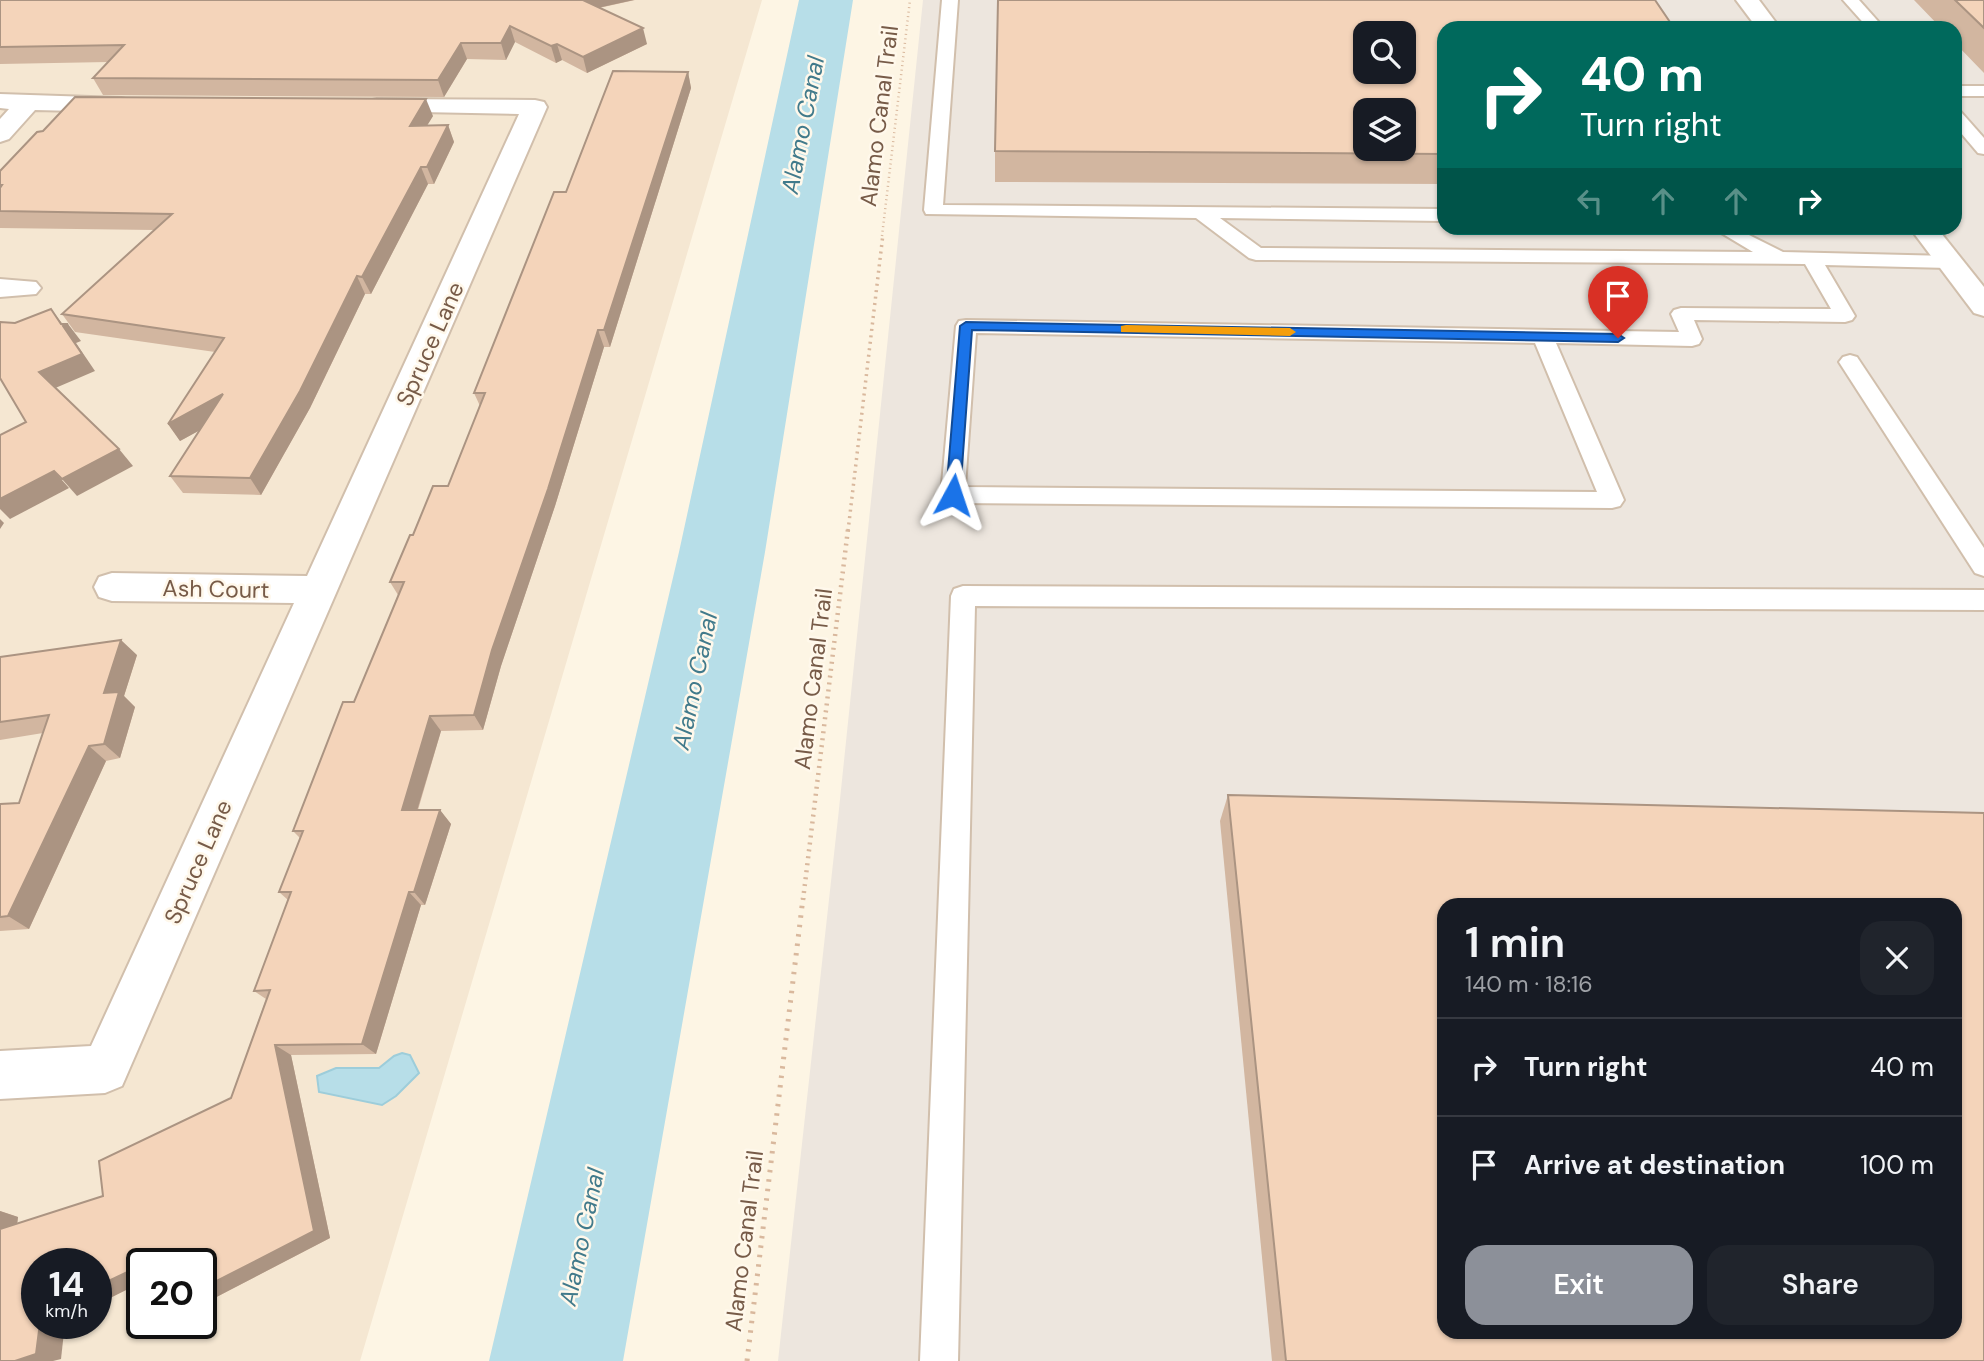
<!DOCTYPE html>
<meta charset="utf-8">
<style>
body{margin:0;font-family:"DM Sans",sans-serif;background:#20242c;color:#f1f3f6;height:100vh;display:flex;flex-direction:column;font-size:26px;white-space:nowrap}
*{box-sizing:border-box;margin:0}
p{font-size:23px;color:#9ea1a6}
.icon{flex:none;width:38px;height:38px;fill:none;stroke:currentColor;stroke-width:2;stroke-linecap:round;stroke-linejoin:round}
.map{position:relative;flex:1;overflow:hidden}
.panel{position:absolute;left:1437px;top:898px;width:525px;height:441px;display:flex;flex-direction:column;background:#171b24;border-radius:21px;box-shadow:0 2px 5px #0004}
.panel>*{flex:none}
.banner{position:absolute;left:1437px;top:21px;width:525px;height:214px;border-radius:21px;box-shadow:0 2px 5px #0004;background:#00695c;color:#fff;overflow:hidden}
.buttons{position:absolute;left:1353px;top:21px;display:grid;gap:14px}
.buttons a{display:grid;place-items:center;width:63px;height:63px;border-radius:14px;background:#171b24;box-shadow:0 2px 5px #0004;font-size:35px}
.speed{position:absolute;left:21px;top:1248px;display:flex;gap:14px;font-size:35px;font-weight:700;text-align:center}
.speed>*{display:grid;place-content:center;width:91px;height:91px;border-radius:50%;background:#171b24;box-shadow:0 2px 5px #0004;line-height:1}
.speed small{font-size:18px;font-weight:400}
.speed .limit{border:4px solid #111;border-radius:10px;background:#fff;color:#111}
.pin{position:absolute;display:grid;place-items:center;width:60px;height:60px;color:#fff;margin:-72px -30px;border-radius:50% 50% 50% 0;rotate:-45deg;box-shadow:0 0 7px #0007}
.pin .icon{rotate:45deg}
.me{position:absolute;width:77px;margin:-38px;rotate:5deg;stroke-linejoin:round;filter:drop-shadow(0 0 5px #0008)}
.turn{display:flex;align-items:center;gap:24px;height:147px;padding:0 28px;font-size:32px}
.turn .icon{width:91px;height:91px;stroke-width:2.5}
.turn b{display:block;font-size:49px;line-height:60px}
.lanes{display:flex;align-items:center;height:66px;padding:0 28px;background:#0003;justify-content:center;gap:35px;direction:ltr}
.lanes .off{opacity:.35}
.round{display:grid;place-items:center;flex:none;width:74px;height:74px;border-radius:21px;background:#20242c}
.headline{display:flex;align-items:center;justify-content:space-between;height:119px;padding:0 28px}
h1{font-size:42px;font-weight:600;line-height:52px}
.primary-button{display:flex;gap:14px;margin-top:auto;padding:14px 28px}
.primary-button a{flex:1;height:80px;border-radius:21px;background:#8c9099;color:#fff;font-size:28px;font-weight:600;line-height:80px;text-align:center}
.primary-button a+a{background:#20242c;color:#f1f3f6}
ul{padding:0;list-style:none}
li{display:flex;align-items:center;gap:21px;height:98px;padding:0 28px;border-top:2px solid #363941}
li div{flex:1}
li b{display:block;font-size:26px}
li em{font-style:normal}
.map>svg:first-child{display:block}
</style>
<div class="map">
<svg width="1984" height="1361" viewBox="0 0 1984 1361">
<rect width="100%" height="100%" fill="#fdf5e4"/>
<!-- residential -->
<path fill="#f5e7d2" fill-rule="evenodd" d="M0,0H762L360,1361H0ZM37,1264H96V1323H37ZM142,1264H201V1323H142Z"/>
<!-- industrial -->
<path fill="#ede6de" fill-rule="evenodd" d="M923,0H1984V1361H778L839,809ZM1444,28H1955V228H1444ZM1365,33H1404V72H1365ZM1365,110H1404V149H1365ZM1444,905H1955V1332H1444Z"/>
<!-- water -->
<polygon fill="#b7dee8" stroke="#9dcdda" stroke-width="2" points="402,1053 410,1055 419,1073 396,1096 382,1105 319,1092 317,1076 336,1068 379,1068 394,1056"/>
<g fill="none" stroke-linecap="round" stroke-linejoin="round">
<!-- river -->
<polygon fill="#b7dee8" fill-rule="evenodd" points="799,0 853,0 765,552 623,1361 489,1361 679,552"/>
<defs>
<g id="service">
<path d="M942,0H958L943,205L1444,209V221L1220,218L1261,248L1753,252L1713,228H1735L1783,252L1949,256L1959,262L1949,268L1825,265L1855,316L1852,320L1845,322L1694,320L1702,339L1699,344L1692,346L1556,343L1624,500L1620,506L1612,508L953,503L945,501L941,495L956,326L959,321L966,320L1679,332L1671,314L1674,310L1681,308L1831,309L1805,264L1256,260L1249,258L1196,218L926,214L924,210ZM976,333L1535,343L1597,492L965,487Z"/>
<polygon points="1843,0 1859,0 1884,28 1868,28"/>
<rect x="1955" y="86" width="29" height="10"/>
<polygon points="1955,111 1961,112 1984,138 1984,154 1978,153 1955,126"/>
<polygon points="1850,355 1857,357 1984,548 1984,576 1975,573 1839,362 1843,357"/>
<polygon points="963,586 1984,590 1984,610 975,606 958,1361 920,1361 951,596 954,589"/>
</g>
<g id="minor">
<polygon points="1736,0 1759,0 1780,28 1757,28"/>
<polygon points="0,94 121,98 130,100 133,105 130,110 121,112 35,110 9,139 0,142 0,119 9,109 0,108"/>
<polygon points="377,99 535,100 544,102 547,107 122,1086 105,1093 0,1099 0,1051 91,1046 294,603 112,601 99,597 94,587 99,577 112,573 307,576 519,114 368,111 365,106 368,101"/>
<polygon points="1910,228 1937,228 1984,287 1984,316 1974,313"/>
<polygon points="0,279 36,282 41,288 36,294 0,297"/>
</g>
</defs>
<!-- service casing -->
<use href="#service" stroke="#d1bfac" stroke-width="4"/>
<!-- minor casing -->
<use href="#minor" stroke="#d1bfac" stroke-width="4"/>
<!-- path-far3 -->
<polyline stroke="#d9b89d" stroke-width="2.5" stroke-dasharray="1 3.5" stroke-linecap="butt" points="882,236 910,0"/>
<!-- path-far2 -->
<polyline stroke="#d9b89d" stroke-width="3.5" stroke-dasharray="2 4.5" stroke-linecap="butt" points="848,531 883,234"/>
<!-- path-far1 -->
<polyline stroke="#d9b89d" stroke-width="4.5" stroke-dasharray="2 5" stroke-linecap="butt" points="803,900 848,529"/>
<!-- path -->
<polyline stroke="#d9b89d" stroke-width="5" stroke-dasharray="2.5 7" stroke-linecap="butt" points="747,1361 803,898"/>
<!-- service -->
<use href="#service" fill="#fff" fill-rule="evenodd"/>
<!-- minor -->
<use href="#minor" fill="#fff" fill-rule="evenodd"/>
</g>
<!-- wall -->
<g fill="#d2b6a0">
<polygon points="0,0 635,0 599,8 647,44 587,73 562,60 556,63 515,42 506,60 467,59 444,97 103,95 93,78 108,62 0,64"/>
<polygon points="1914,0 1984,0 1984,73 1955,43 1955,28 1941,28"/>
<polygon points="1444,28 1444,184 995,182 995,151"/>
<polygon points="688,72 691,88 610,347 604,347 555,506 501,666 483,730 441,731 418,810 440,810 451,824 425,905 421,905 376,1054 291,1055 330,1238 201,1305 201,1264 142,1264 142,1282 96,1305 96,1264 37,1264 61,1359 0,1361 0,1211 18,1217 17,1224 103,1196 231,1098 266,999 254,991 288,900 279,892 300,838 293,831 354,702 398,595 390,582 413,535 448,486 480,406 474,393 566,192"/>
<polygon points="433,116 427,125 448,125 454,142 434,184 428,184 371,294 365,294 310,408 261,495 183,493 170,476 200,430 180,441 168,424 215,352 75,332 62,314 154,230 0,228 0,171"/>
<polygon points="137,655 124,696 135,707 120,758 106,761 29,929 0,931 0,804 19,803 43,733 0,740 0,657"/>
<polygon points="1228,795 1984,1361 1272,1361 1220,821"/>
</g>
<!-- shaded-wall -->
<g fill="#ab9482">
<polygon points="576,0 634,0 579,12"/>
<polygon points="510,26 515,42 506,60 501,43"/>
<polygon points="643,28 647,44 587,73 583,57"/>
<polygon points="461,43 467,59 444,97 438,80"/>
<polygon points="557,44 562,60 556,63 551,46"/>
<polygon points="688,72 691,88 610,347 604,330"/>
<polygon points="426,99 433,116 417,142 410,126"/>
<polygon points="448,125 454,142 434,184 427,167"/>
<polygon points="421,167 428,184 371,294 362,277"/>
<polygon points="357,276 365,294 310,408 261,495 250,478"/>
<polygon points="51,309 64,326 68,324 81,341 76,343 95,371 53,389 39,372"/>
<polygon points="598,330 604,347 555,506 501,666 483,730 474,715 492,650"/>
<polygon points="223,394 235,411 180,441 168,424"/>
<polygon points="119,449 133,466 77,496 62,479"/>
<polygon points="54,471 69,488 10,519 0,509 0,499"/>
<polygon points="0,519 4,523 0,529"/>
<polygon points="121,640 137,655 124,696 135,707 120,758 104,744 104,693"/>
<polygon points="430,716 441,731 413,824 402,810"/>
<polygon points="89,746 106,761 29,929 8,916"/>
<polygon points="440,810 451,824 425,905 414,892"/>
<polygon points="409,892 421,905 376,1054 362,1044"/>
<polygon points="275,1045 291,1055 330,1238 201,1305 201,1289"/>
<polygon points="0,1211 18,1217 15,1240 0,1235"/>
<polygon points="173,1250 178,1264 144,1264"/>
<polygon points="142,1265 142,1282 96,1305 96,1287"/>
<polygon points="40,1323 65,1323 61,1359 53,1361 15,1361"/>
</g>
<!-- building -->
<g fill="#f4d4ba" stroke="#ab9482" stroke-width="2" fill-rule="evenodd">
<polygon points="0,0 583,0 643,28 583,57 557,44 551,46 510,26 501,43 461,43 438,80 93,78 124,45 0,47"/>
<path d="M998,0H1655L1674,28H1444V154L995,151ZM1365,33H1404V72H1365ZM1365,110H1404V149H1365Z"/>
<polygon points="1955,0 1984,0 1984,28"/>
<polygon points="613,71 688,72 604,330 598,330 548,489 492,650 474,715 430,716 402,810 440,810 414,892 409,892 362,1044 275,1045 314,1231 201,1289 201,1264 175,1264 173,1250 144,1264 142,1264 142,1265 96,1287 96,1264 37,1264 37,1323 40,1323 36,1354 15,1361 0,1361 0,1229 103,1196 99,1161 231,1098 270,990 254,991 291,892 279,892 303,831 293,831 343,702 354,702 404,582 390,582 410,535 413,535 433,486 448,486 485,393 474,393 554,192 566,192"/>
<polygon points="75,97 426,99 410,126 448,125 427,167 421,167 362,277 357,276 300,391 250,478 170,476 223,394 168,424 224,338 62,314 172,214 0,211 0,188 2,185 0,185 0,171 37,132 43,131"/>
<polygon points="51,309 61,324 68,324 63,326 82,354 39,372 119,449 62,479 54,471 0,499 0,435 26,422 0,378 0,322 15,323"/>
<polygon points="121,640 104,693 119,692 104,744 89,746 8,916 0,917 0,804 19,803 49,715 0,722 0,657"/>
<path d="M1228,795L1984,813V1361H1286ZM1444,905H1955V1332H1444Z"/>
</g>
<!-- route -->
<polygon fill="#1a73e8" stroke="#114b97" stroke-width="2" points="966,322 1618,334 1624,338 1618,342 972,330 960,495 953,500 946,495 960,326"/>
<!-- slow -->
<polygon fill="#f59e0b" points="1126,325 1290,328 1296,332 1290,336 1121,332 1121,326"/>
<g text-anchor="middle" stroke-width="5" stroke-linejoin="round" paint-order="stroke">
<!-- street labels -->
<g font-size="23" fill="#775b48" stroke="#fff8eb">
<text transform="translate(879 116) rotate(-83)" y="8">Alamo Canal Trail</text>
<text transform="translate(430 344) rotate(-66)" y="8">Spruce Lane</text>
<text transform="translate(216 589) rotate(1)" y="8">Ash Court</text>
<text transform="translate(813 679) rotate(-83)" y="8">Alamo Canal Trail</text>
<text transform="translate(198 862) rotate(-66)" y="8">Spruce Lane</text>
<text transform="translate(744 1241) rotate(-83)" y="8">Alamo Canal Trail</text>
</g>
<!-- water labels -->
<g font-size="24" font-style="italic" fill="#417a8b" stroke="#fff8eb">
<text transform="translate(803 125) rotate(-79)" y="8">Alamo Canal</text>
<text transform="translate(695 681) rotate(-78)" y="8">Alamo Canal</text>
<text transform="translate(582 1237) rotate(-78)" y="8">Alamo Canal</text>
</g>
</g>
</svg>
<div class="buttons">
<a><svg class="icon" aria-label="search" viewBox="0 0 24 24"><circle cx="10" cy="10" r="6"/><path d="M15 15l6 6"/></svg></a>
<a><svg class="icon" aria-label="layers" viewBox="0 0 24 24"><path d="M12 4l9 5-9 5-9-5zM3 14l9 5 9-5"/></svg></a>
</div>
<div class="speed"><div>14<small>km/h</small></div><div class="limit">20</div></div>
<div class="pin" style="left:1618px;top:338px;background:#d93025"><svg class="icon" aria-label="arrive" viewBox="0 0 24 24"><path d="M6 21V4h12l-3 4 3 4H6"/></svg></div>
<svg class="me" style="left:953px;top:495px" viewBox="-20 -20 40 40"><path d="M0-17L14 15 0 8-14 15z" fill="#1a73e8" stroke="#fff" stroke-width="4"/></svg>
<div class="banner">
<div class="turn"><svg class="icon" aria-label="right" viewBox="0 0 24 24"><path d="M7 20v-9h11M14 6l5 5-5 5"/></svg><div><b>40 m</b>Turn right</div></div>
<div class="lanes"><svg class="icon off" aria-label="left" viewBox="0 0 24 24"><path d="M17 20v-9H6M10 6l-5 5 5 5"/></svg><svg class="icon off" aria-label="ahead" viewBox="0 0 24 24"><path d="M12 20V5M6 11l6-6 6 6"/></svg><svg class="icon off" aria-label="ahead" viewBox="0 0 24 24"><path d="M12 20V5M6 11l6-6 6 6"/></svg><svg class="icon" aria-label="right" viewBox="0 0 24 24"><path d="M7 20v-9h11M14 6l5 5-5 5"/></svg></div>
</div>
<section class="panel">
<div class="headline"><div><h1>1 min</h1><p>140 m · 18:16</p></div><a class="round"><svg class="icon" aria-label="close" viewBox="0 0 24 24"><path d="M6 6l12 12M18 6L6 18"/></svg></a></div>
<ul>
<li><svg class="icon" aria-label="right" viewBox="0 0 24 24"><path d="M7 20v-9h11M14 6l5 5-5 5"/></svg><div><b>Turn right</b></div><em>40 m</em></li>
<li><svg class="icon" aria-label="arrive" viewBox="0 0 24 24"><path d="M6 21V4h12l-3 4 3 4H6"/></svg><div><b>Arrive at destination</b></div><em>100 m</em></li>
</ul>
<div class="primary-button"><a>Exit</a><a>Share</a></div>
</section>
</div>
